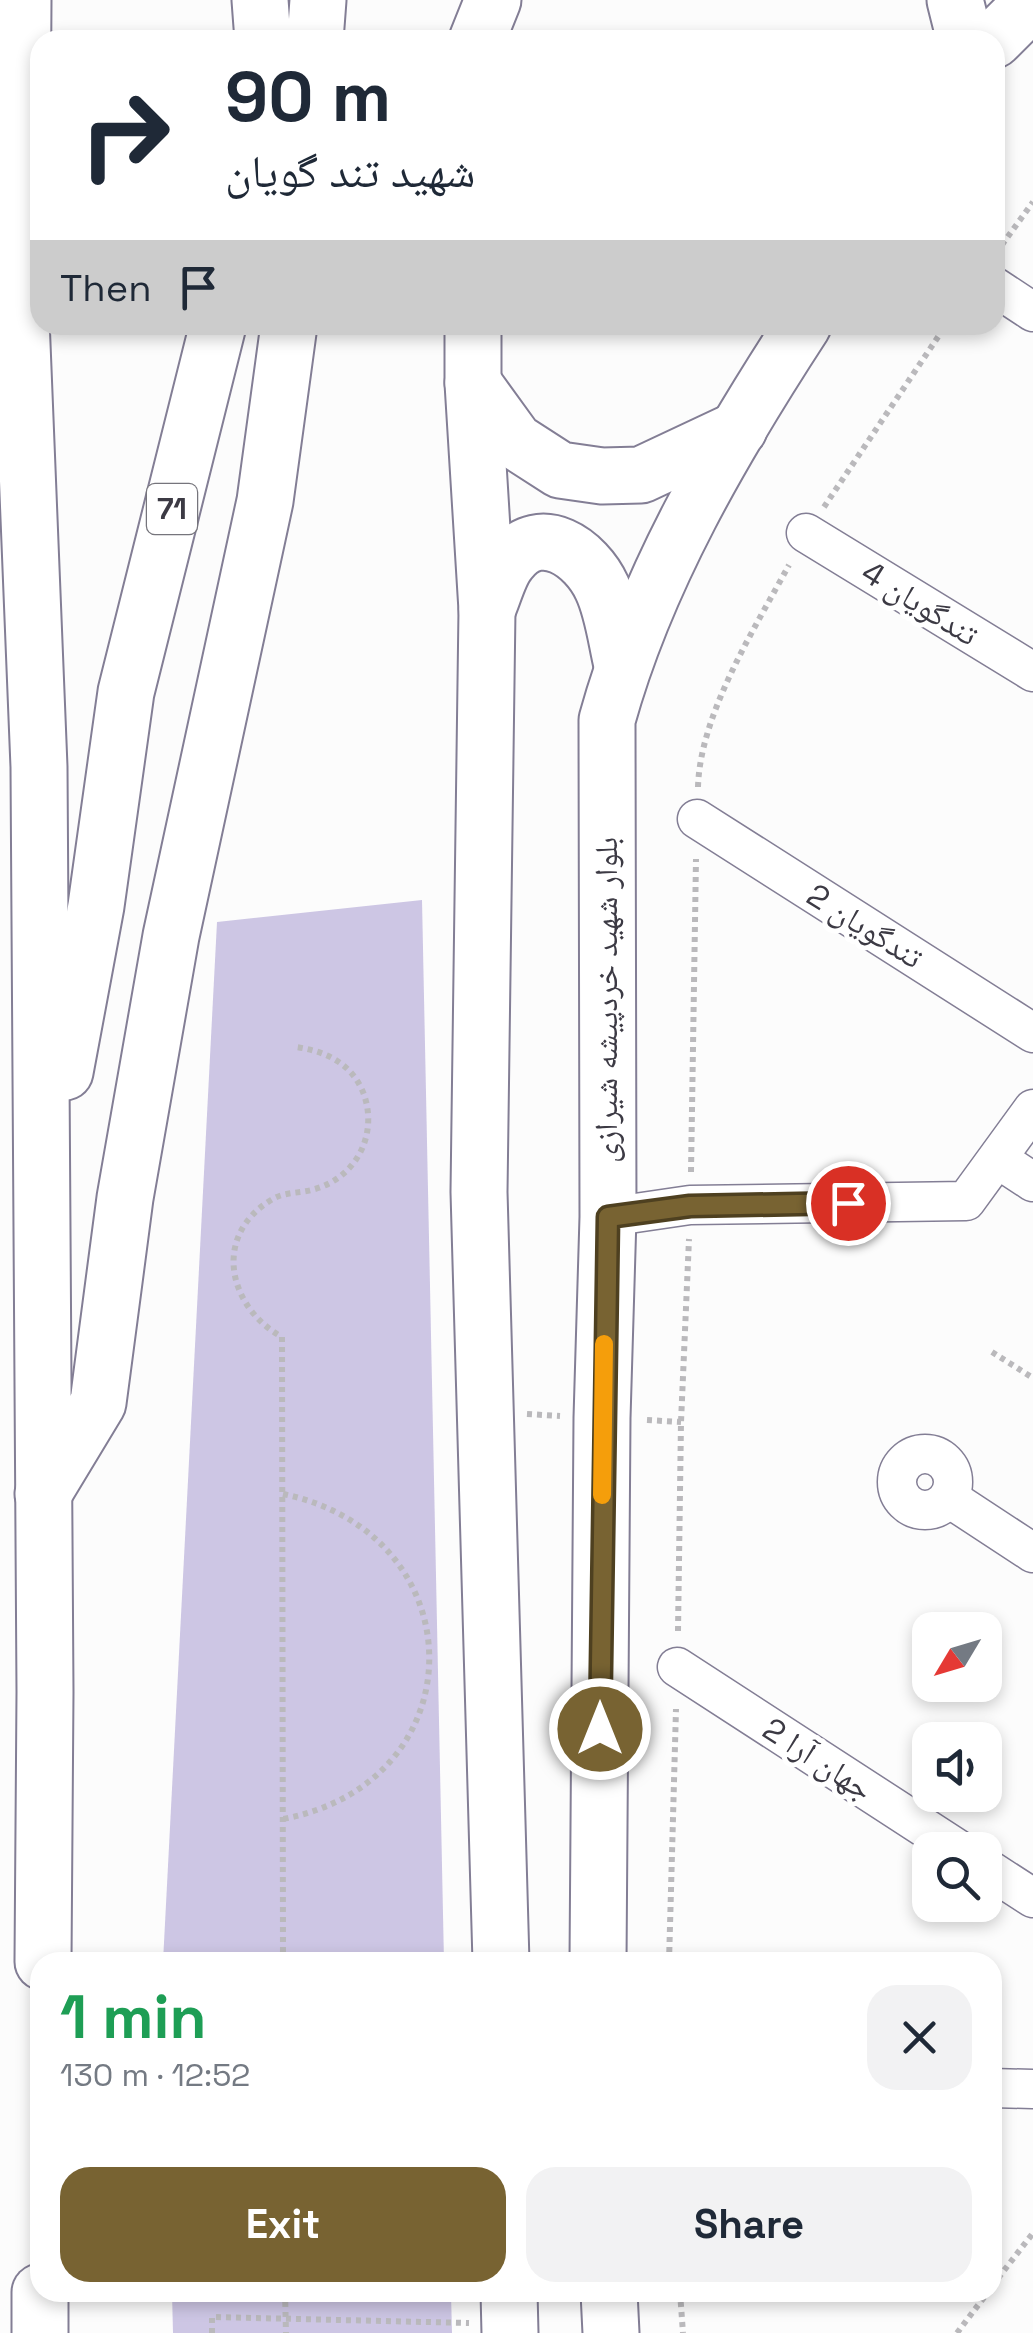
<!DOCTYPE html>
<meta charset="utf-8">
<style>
body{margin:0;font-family:"Space Grotesk","Noto Naskh Arabic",sans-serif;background:#f2f2f3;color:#1f2937;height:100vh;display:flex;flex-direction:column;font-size:38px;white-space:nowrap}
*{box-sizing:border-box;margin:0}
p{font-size:32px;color:#747a83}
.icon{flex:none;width:55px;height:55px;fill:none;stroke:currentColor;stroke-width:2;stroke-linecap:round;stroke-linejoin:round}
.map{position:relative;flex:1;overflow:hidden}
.details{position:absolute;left:30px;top:1952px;width:972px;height:350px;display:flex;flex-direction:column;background:#fff;border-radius:30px;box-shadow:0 5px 15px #0003}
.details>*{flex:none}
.top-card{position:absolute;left:30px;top:30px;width:975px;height:305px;border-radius:30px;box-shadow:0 5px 15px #0003;background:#fff;color:#1f2937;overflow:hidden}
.needle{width:65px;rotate:232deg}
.controls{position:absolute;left:912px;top:1612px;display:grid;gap:20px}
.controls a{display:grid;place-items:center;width:90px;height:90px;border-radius:20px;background:#fff;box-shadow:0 5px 15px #0003;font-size:50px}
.pin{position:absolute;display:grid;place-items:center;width:85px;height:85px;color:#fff;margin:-42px;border:5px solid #fff;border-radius:50%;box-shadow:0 2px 10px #0007}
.me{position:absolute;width:110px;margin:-55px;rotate:0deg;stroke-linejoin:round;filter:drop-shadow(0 0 8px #0008)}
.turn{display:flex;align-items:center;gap:35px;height:210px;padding:0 30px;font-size:45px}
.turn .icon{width:130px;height:130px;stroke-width:2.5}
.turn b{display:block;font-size:70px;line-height:85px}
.then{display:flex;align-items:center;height:95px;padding:0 30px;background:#0003;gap:20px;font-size:38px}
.round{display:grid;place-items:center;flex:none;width:105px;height:105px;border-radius:30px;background:#f2f2f3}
.overview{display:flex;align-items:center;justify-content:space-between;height:170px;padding:0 30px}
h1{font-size:60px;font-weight:700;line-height:75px;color:#1e9e55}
.button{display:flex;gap:20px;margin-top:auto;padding:20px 30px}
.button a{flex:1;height:115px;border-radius:30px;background:#786332;color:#fff;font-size:40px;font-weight:700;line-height:115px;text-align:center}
.button a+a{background:#f2f2f3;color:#1f2937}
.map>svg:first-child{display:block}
</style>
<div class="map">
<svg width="1033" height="2333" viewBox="0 0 1033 2333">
<rect width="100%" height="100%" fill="#fcfcfc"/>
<!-- green -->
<g fill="#cdc6e4">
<polygon points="422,900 444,1962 163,1962 217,922"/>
<polygon points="172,2293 451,2293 452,2333 173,2333"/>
</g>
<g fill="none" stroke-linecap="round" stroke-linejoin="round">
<defs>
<g id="street">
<polyline points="995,287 1033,312"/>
<polyline points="806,533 1033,672"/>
<polyline points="697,819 1033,1033"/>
<polyline points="998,1159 1033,1182"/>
<polyline points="608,1217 690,1205 966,1201 1033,1109"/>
<circle cx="925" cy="1482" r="28"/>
<polyline points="949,1498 1033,1553"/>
<polyline points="677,1667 959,1850"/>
<polyline points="985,1867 1033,1898"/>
<polyline points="992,2088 1033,2089"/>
</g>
<g id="secondary">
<polyline points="955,0 965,40"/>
<polyline points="315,40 318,0"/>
<polyline points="477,40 493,0"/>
<polyline points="994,40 1033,1"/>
<polyline points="473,325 473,383 487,610 479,1192 501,1962"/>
<polyline points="473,383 515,441 560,470 602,476 641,475 739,429"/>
<path d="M487,610C494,595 499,572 510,560C541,521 586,553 602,588C613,611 616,640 622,665"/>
<polyline points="43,1494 98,1403 125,1198 171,936 265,501 289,325"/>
<path d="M598,1962L602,1418L608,1217L607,720C646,579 723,448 803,325"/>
<polyline points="509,2292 510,2333"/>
<polyline points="609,2292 611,2333"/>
</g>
<g id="highway">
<polyline points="23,0 21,319 39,767 45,1692 43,1962"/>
<polyline points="260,0 263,40"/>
<polyline points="65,1072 96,906 126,692 218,325"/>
<polyline points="40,2333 40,2292"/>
</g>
</defs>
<!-- street casing -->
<use href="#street" stroke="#837e95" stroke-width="41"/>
<!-- secondary casing -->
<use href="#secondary" stroke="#837e95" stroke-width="59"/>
<!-- highway casing -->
<use href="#highway" stroke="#837e95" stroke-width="59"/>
<!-- path -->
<g stroke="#bab9bc" stroke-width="6" stroke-dasharray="5 5" stroke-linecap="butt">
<polyline points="996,253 1033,202"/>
<polyline points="824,507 946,325"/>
<path d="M698,787C700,714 755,628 789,565"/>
<polyline points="691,1172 696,859"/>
<polyline points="992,1352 1033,1378"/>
<polyline points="527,1414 560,1416"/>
<polyline points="647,1420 681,1422"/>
<path d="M283,1494C477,1534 479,1782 283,1819"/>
<polyline points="678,1631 681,1422 689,1239"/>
<path d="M283,1962L282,1337C228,1307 212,1236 271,1200C285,1191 300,1194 315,1189C357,1177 379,1133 363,1092C351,1063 325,1051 296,1047"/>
<polyline points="669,1962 676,1709"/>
<polyline points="992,2286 1033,2233"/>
<polyline points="285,2292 286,2333"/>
<polyline points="680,2292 683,2333"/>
<polyline points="212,2333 212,2317 469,2323"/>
<polyline points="957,2333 988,2292"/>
</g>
<!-- street -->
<use href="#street" stroke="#fff" stroke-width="38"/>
<!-- secondary -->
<use href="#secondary" stroke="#fff" stroke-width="55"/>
<!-- highway -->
<use href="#highway" stroke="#fff" stroke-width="55"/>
</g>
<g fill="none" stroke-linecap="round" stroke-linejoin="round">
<defs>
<polyline id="route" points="600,1729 608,1217 690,1206 848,1203"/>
</defs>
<!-- route casing -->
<use href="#route" stroke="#4e4020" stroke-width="25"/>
<!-- route -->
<use href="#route" stroke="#786332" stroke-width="18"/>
<!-- slow -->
<polyline stroke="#f59e0b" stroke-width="18" points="602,1495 604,1344"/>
</g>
<g text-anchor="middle" stroke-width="10" stroke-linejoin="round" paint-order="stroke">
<!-- shield labels -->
<rect fill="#fff" stroke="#76757c" stroke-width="2.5" x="147" y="484" width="50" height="50" rx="8"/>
<g font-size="30" font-weight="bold" fill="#3c3a44">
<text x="172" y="519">71</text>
</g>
<!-- street labels -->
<g font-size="32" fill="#3c3a44" stroke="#fff">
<text transform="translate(920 603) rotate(32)" y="11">تندگویان 4</text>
<text transform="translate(865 926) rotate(32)" y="11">تندگویان 2</text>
<text transform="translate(606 1000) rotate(-90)" y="11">بلوار شهید خردپیشه شیرازی</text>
<text transform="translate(818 1759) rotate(33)" y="11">جهان آرا 2</text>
</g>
</g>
</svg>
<div class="controls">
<a><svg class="needle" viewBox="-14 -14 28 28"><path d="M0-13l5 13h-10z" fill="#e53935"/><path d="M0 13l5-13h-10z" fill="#747a83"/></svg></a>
<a><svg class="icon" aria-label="sound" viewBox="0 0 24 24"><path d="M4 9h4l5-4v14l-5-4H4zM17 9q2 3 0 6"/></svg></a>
<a><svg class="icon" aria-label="search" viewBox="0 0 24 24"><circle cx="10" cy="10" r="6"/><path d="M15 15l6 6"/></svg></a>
</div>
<div class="pin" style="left:848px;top:1203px;background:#d93025"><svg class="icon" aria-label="arrive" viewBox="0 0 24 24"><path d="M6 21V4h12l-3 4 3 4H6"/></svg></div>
<svg class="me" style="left:600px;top:1729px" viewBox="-20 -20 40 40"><circle r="17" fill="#786332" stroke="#fff" stroke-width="3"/><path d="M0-11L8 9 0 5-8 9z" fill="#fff"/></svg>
<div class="top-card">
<div class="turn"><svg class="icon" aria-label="right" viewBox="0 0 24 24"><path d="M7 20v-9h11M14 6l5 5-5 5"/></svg><div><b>90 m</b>شهید تند گویان</div></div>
<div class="then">Then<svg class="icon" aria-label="arrive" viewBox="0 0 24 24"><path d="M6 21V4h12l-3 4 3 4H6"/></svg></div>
</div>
<section class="details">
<div class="overview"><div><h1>1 min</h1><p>130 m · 12:52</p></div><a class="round"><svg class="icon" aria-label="close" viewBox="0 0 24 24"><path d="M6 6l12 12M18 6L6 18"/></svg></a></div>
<div class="button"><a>Exit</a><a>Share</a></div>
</section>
</div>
